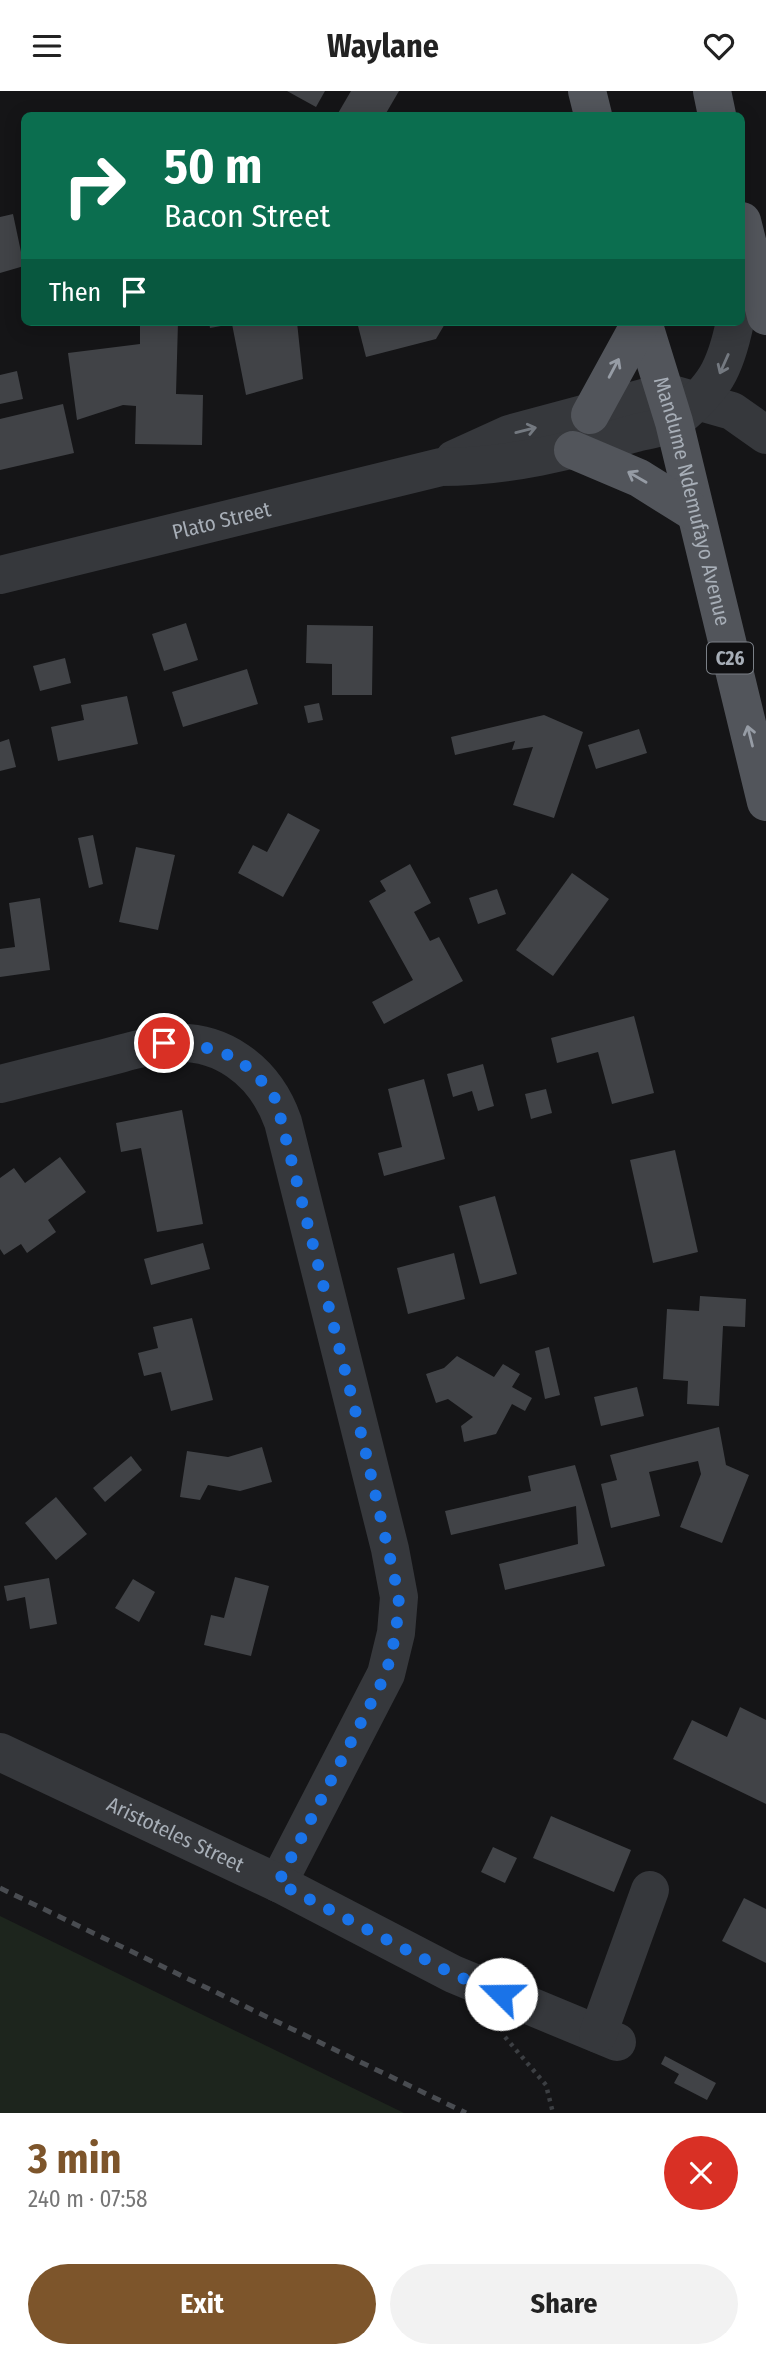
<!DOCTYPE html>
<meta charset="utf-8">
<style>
body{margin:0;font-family:"Fira Sans Condensed",sans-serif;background:#f2f2f2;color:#222;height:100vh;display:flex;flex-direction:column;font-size:26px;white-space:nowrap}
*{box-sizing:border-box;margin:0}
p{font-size:23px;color:#767676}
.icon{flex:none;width:38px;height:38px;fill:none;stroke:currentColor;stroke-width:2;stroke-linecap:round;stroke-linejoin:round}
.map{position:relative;height:2022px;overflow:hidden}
.sheet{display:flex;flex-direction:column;background:#fff;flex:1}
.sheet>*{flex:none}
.hud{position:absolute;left:21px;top:21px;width:724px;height:214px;border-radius:10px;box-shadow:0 4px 18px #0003;background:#0b6e4f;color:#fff;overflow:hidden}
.pin{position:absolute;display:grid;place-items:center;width:60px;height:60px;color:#fff;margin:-30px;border:4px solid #fff;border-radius:50%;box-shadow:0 2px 7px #0007}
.me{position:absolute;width:77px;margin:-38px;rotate:292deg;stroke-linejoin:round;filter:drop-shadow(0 0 5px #0008)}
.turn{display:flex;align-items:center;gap:24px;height:147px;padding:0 28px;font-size:32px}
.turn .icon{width:91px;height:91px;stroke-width:2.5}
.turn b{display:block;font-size:49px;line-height:60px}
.then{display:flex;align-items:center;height:66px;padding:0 28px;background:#0003;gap:14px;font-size:26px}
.round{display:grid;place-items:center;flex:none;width:74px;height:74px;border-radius:37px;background:#f2f2f2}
.headline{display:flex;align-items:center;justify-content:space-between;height:119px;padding:0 28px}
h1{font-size:42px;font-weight:700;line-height:52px;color:#7d552b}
.action{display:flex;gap:14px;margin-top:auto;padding:14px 28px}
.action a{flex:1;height:80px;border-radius:42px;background:#7d552b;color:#fff;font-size:28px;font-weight:700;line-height:80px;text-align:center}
.action a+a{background:#f2f2f2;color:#222}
header{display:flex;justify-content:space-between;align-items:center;height:91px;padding:0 28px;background:#fff;font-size:32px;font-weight:700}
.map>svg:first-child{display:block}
</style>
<header><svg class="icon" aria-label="menu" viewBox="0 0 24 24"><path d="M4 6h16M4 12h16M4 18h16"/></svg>Waylane<svg class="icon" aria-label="heart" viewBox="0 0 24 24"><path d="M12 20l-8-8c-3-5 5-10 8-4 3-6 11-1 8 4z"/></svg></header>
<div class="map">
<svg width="766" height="2022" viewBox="0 0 766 2022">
<rect width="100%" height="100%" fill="#151517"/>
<!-- grass -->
<polygon fill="#1d251d" points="0,1825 404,2022 0,2022"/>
<!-- building -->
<g fill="#414347">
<polygon points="287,0 325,0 316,16"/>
<polygon points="351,0 399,0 385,24 337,24"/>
<polygon points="13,123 24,175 0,182 0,126"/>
<polygon points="140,231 178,231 176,303 203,304 202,354 135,353 136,315 123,314 77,329 68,262 140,253"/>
<polygon points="209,231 297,231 303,288 246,304 232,233 210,237"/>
<polygon points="357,231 446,231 436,248 366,266"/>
<polygon points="17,280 23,308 0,313 0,284"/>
<polygon points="63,313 74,362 0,379 0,328"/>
<polygon points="186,532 198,569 164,580 152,543"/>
<polygon points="307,534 373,535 372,604 332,604 332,573 306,572"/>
<polygon points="65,567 71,592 40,600 33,575"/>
<polygon points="247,578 258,613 183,636 172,601"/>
<polygon points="127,605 138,653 58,670 51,636 84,629 81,614"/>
<polygon points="319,612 323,629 308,632 304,615"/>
<polygon points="544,624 583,641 554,727 513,714 533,656 512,659 515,650 455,664 451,646"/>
<polygon points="639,638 647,662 596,678 588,654"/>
<polygon points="9,648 16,676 0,680 0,651"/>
<polygon points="288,722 320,739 283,806 238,782 253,754 267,761"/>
<polygon points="93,744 103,793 89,797 78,747"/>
<polygon points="136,756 175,764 158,839 119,831"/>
<polygon points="410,773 431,812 414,821 430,850 439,846 463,890 384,933 372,911 413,889 369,810 386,800 380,790"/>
<polygon points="572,782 609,808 553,885 516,859"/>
<polygon points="497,798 506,823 478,833 469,807"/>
<polygon points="40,807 50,879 0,886 0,858 15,856 9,812"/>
<polygon points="634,925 654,1002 612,1013 598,961 557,972 551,947"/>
<polygon points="483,973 494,1015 478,1020 472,1000 453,1006 447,983"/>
<polygon points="424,988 445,1068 384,1085 378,1062 402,1056 388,998"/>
<polygon points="546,998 552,1022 531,1028 525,1003"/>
<polygon points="182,1019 203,1133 157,1141 141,1057 121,1061 116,1032"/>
<polygon points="675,1059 698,1161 653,1172 630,1069"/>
<polygon points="60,1066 86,1101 48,1129 56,1141 27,1162 21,1153 4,1164 0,1158 0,1087 14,1077 25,1092"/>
<polygon points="495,1105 517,1183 480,1193 459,1115"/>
<polygon points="203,1152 210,1178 151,1194 144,1168"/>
<polygon points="454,1162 465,1208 408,1223 397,1177"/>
<polygon points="700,1205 746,1208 745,1236 723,1235 719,1315 687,1313 688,1290 663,1288 667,1218 699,1220"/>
<polygon points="192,1227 213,1309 171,1320 161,1281 144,1285 138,1262 158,1257 153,1236"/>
<polygon points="549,1256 560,1304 545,1308 535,1260"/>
<polygon points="457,1265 494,1286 503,1273 520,1283 512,1296 532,1307 525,1320 512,1313 496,1343 464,1351 461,1335 473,1326 448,1308 436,1312 426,1283 444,1277"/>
<polygon points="637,1296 644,1325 601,1335 594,1306"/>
<polygon points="719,1336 726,1374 749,1384 722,1452 680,1436 701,1383 698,1370 649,1381 660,1425 611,1437 601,1393 617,1389 610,1364"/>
<polygon points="262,1356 272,1391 240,1400 208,1394 200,1409 180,1406 187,1360 228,1366"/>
<polygon points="131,1365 142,1379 105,1411 93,1397"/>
<polygon points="575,1374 605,1475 505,1499 499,1473 578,1453 576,1415 451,1444 445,1420 531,1400 528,1385"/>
<polygon points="56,1406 87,1443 56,1469 25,1432"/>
<polygon points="235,1486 269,1495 251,1565 204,1554 211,1524 224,1527"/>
<polygon points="49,1487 57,1533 30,1538 25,1506 7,1510 4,1495"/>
<polygon points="133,1488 155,1501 139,1531 115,1517"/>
<polygon points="740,1616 766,1629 766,1713 673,1668 692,1629 727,1646"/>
<polygon points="551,1725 631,1759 614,1801 533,1767"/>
<polygon points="493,1756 517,1767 505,1792 481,1781"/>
<polygon points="744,1807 766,1818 766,1872 722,1850"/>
<polygon points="665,1965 716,1992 707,2009 674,1992 679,1983 661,1973"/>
</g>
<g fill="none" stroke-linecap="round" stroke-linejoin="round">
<!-- path -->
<polyline stroke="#3c3f43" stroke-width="4.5" stroke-dasharray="3.5 5" stroke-linecap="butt" points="505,1946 546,1994 553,2022"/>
<!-- minor -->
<g stroke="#36383c" stroke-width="38">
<path d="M0,993C33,985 67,976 100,968C121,963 142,956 163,953C220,945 265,980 283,1031L390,1458L399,1506L396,1542L386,1583L278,1792"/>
<path id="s1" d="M0,1661L278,1792L453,1883L617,1951"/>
<polyline points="598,1943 650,1799"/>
</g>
<!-- tertiary -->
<g stroke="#36383c" stroke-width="38">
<polyline points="454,368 509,343 665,301 732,320 766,344"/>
<path id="s2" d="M0,484L441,376C508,376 571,360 636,342C648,339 667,337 676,329C715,296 725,279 735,231"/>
</g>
<!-- primary -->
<g stroke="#52555b" stroke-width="38">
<polyline points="587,0 593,24"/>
<polyline points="712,0 717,24"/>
<polyline points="742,130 766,225"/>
<path id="s3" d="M643,231L674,331L766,711"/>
<polyline points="590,324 641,231"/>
<polyline points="573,359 639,387 695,422"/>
</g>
<!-- rail -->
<polyline stroke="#494c51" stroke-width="5" stroke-dasharray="9 7" stroke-linecap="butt" points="0,1797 466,2022"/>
</g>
<!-- one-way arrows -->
<defs><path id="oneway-shaft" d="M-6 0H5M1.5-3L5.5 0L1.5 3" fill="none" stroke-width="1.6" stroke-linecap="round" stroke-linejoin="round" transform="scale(1.75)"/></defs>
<g stroke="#747980">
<use href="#oneway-shaft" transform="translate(724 273) rotate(114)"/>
<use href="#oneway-shaft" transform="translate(526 339) rotate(-14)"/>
</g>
<g stroke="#969ca5">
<use href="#oneway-shaft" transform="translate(614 277) rotate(-62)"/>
<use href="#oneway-shaft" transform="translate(637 386) rotate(-150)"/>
<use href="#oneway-shaft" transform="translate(750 645) rotate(-104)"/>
</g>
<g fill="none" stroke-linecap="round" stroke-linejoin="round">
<!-- route -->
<path stroke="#1a73e8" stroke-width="12" stroke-dasharray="0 21.6" d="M164,952C217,954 246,964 276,1009L364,1354L399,1506L396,1542L386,1583L278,1792L453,1883L501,1903"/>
</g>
<g text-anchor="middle" stroke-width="7" stroke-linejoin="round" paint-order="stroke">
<!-- shield labels -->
<rect fill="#101012" stroke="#7a7f86" stroke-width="2" x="707" y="551.5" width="46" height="31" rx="5"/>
<g font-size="19" font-weight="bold" fill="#a7aeb7">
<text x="730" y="574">C26</text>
</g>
<!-- street labels -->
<g font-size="21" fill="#a7aeb7" stroke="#101012">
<text dy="7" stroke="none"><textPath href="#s3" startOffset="186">Mandume Ndemufayo Avenue</textPath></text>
<text dy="7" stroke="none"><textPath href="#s2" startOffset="228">Plato Street</textPath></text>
<text dy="7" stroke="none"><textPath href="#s1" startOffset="194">Aristoteles Street</textPath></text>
</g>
</g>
</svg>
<div class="pin" style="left:164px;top:952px;background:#d93025"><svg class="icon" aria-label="arrive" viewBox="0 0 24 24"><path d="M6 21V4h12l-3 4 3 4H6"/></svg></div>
<svg class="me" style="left:501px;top:1903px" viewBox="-20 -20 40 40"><circle r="19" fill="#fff"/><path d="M0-13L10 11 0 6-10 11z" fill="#1a73e8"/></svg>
<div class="hud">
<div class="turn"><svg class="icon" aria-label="right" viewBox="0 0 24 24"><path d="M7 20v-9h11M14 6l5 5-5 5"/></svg><div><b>50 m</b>Bacon Street</div></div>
<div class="then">Then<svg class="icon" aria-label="arrive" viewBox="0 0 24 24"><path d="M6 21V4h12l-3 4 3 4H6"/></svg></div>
</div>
</div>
<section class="sheet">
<div class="headline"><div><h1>3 min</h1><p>240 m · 07:58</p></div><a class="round" style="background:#d93025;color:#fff"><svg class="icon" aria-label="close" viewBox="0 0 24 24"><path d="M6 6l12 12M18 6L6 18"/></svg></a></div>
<div class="action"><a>Exit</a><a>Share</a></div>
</section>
